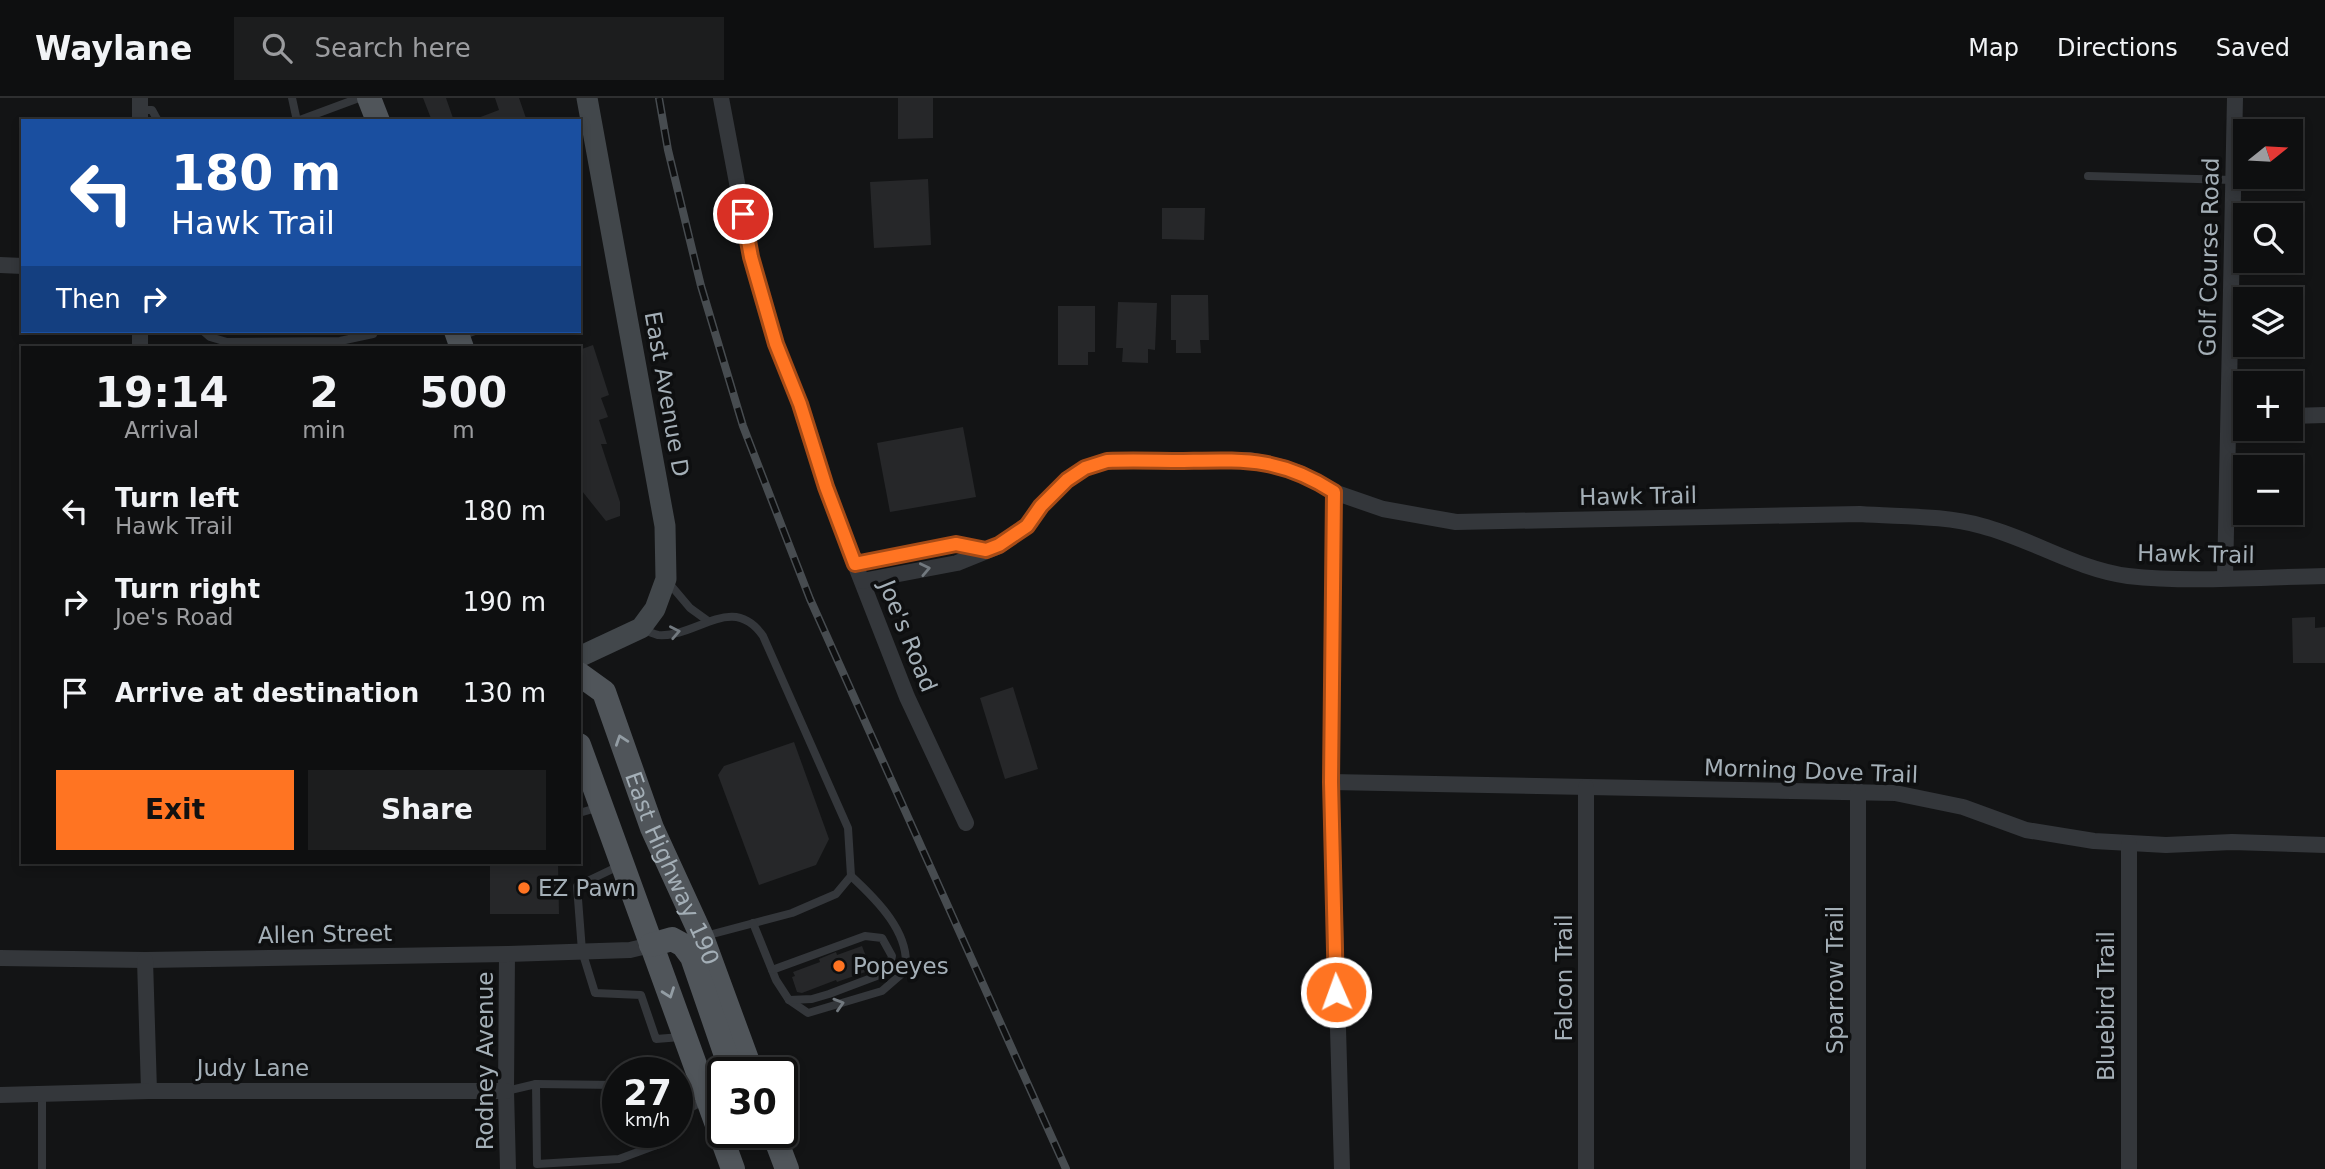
<!DOCTYPE html>
<meta charset="utf-8">
<style>
body{margin:0;font-family:"DejaVu Sans",sans-serif;background:#1c1d1e;color:#f1f3f6;height:100vh;display:flex;flex-direction:column;font-size:26px;white-space:nowrap}
*{box-sizing:border-box;margin:0}
p{font-size:23px;color:#9b9c9f}
.icon{flex:none;width:38px;height:38px;fill:none;stroke:currentColor;stroke-width:2;stroke-linecap:round;stroke-linejoin:round}
.map{position:relative;flex:1;overflow:hidden}
.details{position:absolute;left:21px;top:248px;width:560px;height:518px;display:flex;flex-direction:column;background:#0e0f10;border-radius:0px;box-shadow:0 4px 10px #0003,0 0 0 2px #2e2f30}
.details>*{flex:none}
.hud{position:absolute;left:21px;top:21px;width:560px;height:214px;border-radius:0px;box-shadow:0 4px 10px #0003,0 0 0 2px #2e2f30;background:#1a4fa0;color:#fff;overflow:hidden}
.needle{width:46px;rotate:72deg}
.fabs{position:absolute;left:2233px;top:21px;display:grid;gap:14px}
.fabs a{display:grid;place-items:center;width:70px;height:70px;border-radius:0px;background:#0e0f10;box-shadow:0 4px 10px #0003,0 0 0 2px #2e2f30;font-size:35px}
.speed{position:absolute;left:602px;top:959px;display:flex;gap:14px;font-size:35px;font-weight:700;text-align:center}
.speed>*{display:grid;place-content:center;width:91px;height:91px;border-radius:50%;background:#0e0f10;box-shadow:0 4px 10px #0003,0 0 0 2px #2e2f30;line-height:1}
.speed small{font-size:18px;font-weight:400}
.speed .limit{border:4px solid #111;border-radius:10px;background:#fff;color:#111}
.pin{position:absolute;display:grid;place-items:center;width:60px;height:60px;color:#fff;margin:-30px;border:4px solid #fff;border-radius:50%;box-shadow:0 2px 7px #0007}
.me{position:absolute;width:77px;margin:-38px;rotate:358deg;stroke-linejoin:round;filter:drop-shadow(0 0 5px #0008)}
.turn{display:flex;align-items:center;gap:24px;height:147px;padding:0 35px;font-size:32px}
.turn .icon{width:91px;height:91px;stroke-width:2.5}
.turn b{display:block;font-size:49px;line-height:60px}
.then{display:flex;align-items:center;height:66px;padding:0 35px;background:#0003;gap:14px;font-size:26px}
.eta{display:flex;justify-content:space-evenly;align-items:center;height:119px;text-align:center}
.eta b{font-size:42px;font-weight:700;line-height:49px}
.cta{display:flex;gap:14px;margin-top:auto;padding:14px 35px}
.cta a{flex:1;height:80px;border-radius:0px;background:#ff7422;color:#111;font-size:28px;font-weight:700;line-height:80px;text-align:center}
.cta a+a{background:#1c1d1e;color:#f1f3f6}
ul{padding:0;list-style:none}
li{display:flex;align-items:center;gap:21px;height:91px;padding:0 35px}
li div{flex:1}
li b{display:block;font-size:26px}
li em{font-style:normal}
header{display:flex;align-items:center;gap:42px;box-sizing:border-box;height:98px;padding:0 35px;background:#0e0f10;border-bottom:2px solid #2e2f30}
header strong{font-size:33px}
nav{display:flex;gap:38px;margin-inline-start:auto;font-size:24px}
.search{width:490px;height:63px;background:#1c1d1e;display:flex;align-items:center;gap:18px;box-sizing:border-box;padding:0 24px;border-radius:0px;color:#9b9c9f;font-size:26px}
.map>svg:first-child{display:block}
</style>
<header>
<strong>Waylane</strong>
<div class="search"><svg class="icon" aria-label="search" viewBox="0 0 24 24"><circle cx="10" cy="10" r="6"/><path d="M15 15l6 6"/></svg>Search here</div>
<nav><a>Map</a><a>Directions</a><a>Saved</a></nav>
</header>
<div class="map">
<svg width="2325" height="1071" viewBox="0 0 2325 1071">
<rect width="100%" height="100%" fill="#131415"/>
<!-- building -->
<g fill="#262729">
<polygon points="423,0 446,0 454,23 432,23"/>
<polygon points="495,0 519,0 527,23 470,23 499,12"/>
<polygon points="898,0 933,0 933,40 898,41"/>
<polygon points="928,81 931,147 874,150 870,84"/>
<polygon points="1162,110 1205,110 1204,142 1162,141"/>
<polygon points="1171,197 1208,197 1209,242 1200,242 1201,255 1176,255 1176,242 1171,242"/>
<polygon points="1118,204 1157,205 1155,252 1148,251 1148,265 1122,264 1123,250 1116,250"/>
<polygon points="1058,208 1095,208 1095,254 1088,254 1088,267 1058,267"/>
<polygon points="593,247 609,297 601,300 608,319 599,322 607,346 601,346 620,404 620,418 606,423 582,393 579,384 579,252"/>
<polygon points="963,329 976,399 890,414 877,345"/>
<polygon points="2315,519 2315,530 2325,529 2325,565 2293,565 2292,520"/>
<polygon points="1013,589 1038,671 1005,681 980,600"/>
<polygon points="794,644 829,741 816,767 759,787 718,677 724,668"/>
<polygon points="490,765 558,765 559,816 490,816"/>
<polygon points="862,848 871,872 837,884 836,882 802,895 797,894 792,879 795,878 793,874 820,864 819,861 836,854 837,857"/>
</g>
<g fill="none" stroke-linecap="round" stroke-linejoin="round">
<!-- lane -->
<g stroke="#34373b" stroke-width="8">
<polyline points="292,0 297,23"/>
<polyline points="140,12 152,12 158,23"/>
<polyline points="297,23 359,0"/>
<polyline points="2088,78 2233,82"/>
<polyline points="203,233 210,239 227,244 340,243 373,236"/>
<polyline points="461,238 475,233"/>
<polyline points="668,484 690,510 708,523"/>
<path d="M643,531C647,533 654,536 658,537C697,540 732,494 763,538L848,730L851,778L836,796L792,815L705,838"/>
<polyline points="579,715 600,709"/>
<polyline points="619,768 577,788 582,853 595,895 641,897 656,941 681,939"/>
<path d="M753,825L776,882L789,902L808,915L882,893L905,873C912,836 876,801 851,778"/>
<polyline points="772,872 865,838 882,840 892,858 890,866 882,876 829,896 812,901 789,902"/>
<polyline points="536,986 618,987"/>
<polyline points="506,993 536,986 537,1066 619,1061 662,1045 668,1034"/>
<polyline points="677,1017 705,1002"/>
<polyline points="42,1071 42,996"/>
</g>
<!-- street -->
<g stroke="#34373b" stroke-width="16">
<polyline points="721,0 751,159 776,246 800,306 826,389 855,466 907,599 966,725"/>
<polyline points="140,23 140,0"/>
<polyline points="0,167 23,168"/>
<polyline points="140,233 140,250"/>
<polyline points="2291,318 2325,317"/>
<polyline points="1334,394 1331,684 1342,1071"/>
<polyline points="855,466 956,446 986,452"/>
<polyline points="2225,480 2235,0"/>
<path d="M862,483L957,465L999,448L1027,427L1041,408L1067,382L1085,370L1107,363L1250,362L1282,369L1302,376L1334,394L1383,411L1456,424L1860,416C1900,419 1943,417 1982,428C2032,441 2076,471 2128,478C2189,485 2263,479 2325,478"/>
<polyline points="1331,684 1895,695 1963,709 2026,732 2094,743 2166,747 2232,744 2325,747"/>
<polyline points="507,856 506,993 508,1071"/>
<polyline points="0,860 145,862 507,856 630,852 651,847"/>
<polyline points="145,862 149,993"/>
<polyline points="0,997 149,993 506,993"/>
<polyline points="1586,1071 1586,689"/>
<polyline points="1858,1071 1858,693"/>
<polyline points="2129,1071 2129,746"/>
</g>
<!-- secondary -->
<polyline stroke="#42474b" stroke-width="21" points="579,559 641,530 655,511 666,481 665,428 587,0"/>
<!-- primary -->
<g stroke="#50555a" stroke-width="24">
<polyline points="369,0 378,23"/>
<polyline points="456,233 462,250"/>
<path id="s1" d="M579,576L604,594L652,730L702,839L752,975"/>
<polyline points="579,647 733,1071"/>
<polyline points="651,847 672,841 683,847 692,859 732,975"/>
<polyline points="773,1034 787,1071"/>
</g>
<defs>
<polyline id="rail" points="659,0 668,52 701,188 743,328 810,501 1066,1071"/>
</defs>
<!-- rail casing -->
<use href="#rail" stroke="#474c50" stroke-width="8"/>
<!-- rail -->
<use href="#rail" stroke="#0e0f10" stroke-width="5" stroke-dasharray="16" stroke-linecap="butt"/>
</g>
<!-- one-way arrows -->
<defs><path id="oneway-chevron" d="M-2-3.5L2.5 0L-2 3.5" fill="none" stroke-width="1.6" stroke-linecap="round" stroke-linejoin="round" transform="scale(1.75)"/></defs>
<g stroke="#72797f">
<use href="#oneway-chevron" transform="translate(925 471) rotate(-12)"/>
<use href="#oneway-chevron" transform="translate(675 534) rotate(-11)"/>
<use href="#oneway-chevron" transform="translate(839 906) rotate(-17)"/>
</g>
<g stroke="#939da4">
<use href="#oneway-chevron" transform="translate(621 642) rotate(-109)"/>
<use href="#oneway-chevron" transform="translate(669 895) rotate(70)"/>
</g>
<g fill="none" stroke-linecap="round" stroke-linejoin="round">
<defs>
<path id="route" d="M743,116L751,159L776,246L800,306L826,389L855,466L956,446L986,452L999,447L1027,428L1041,408L1067,382L1085,370L1107,363C1132,362 1158,363 1183,363C1244,362 1280,359 1334,394L1331,684L1336,894"/>
</defs>
<!-- route casing -->
<use href="#route" stroke="#a64b16" stroke-width="18"/>
<!-- route -->
<use href="#route" stroke="#ff7422" stroke-width="12"/>
</g>
<!-- markers -->
<g fill="#ff7422" stroke="#0e0f10" stroke-width="2.5">
<circle cx="524" cy="790" r="7"/>
<circle cx="839" cy="868" r="7"/>
</g>
<g text-anchor="middle" stroke-width="7" stroke-linejoin="round" paint-order="stroke">
<!-- street labels -->
<g font-size="23" fill="#a4afb7" stroke="#0e0f10">
<text transform="translate(2209 159) rotate(-89)" y="8">Golf Course Road</text>
<text transform="translate(667 296) rotate(80)" y="8">East Avenue D</text>
<text transform="translate(1638 398) rotate(-1)" y="8">Hawk Trail</text>
<text transform="translate(2196 456) rotate(1)" y="8">Hawk Trail</text>
<text transform="translate(908 538) rotate(68)" y="8">Joe's Road</text>
<text transform="translate(1811 673) rotate(2)" y="8">Morning Dove Trail</text>
<text dy="8" stroke="none"><textPath href="#s1" startOffset="220">East Highway 190</textPath></text>
<text transform="translate(325 836) rotate(-1)" y="8">Allen Street</text>
<text transform="translate(1564 880) rotate(-90)" y="8">Falcon Trail</text>
<text transform="translate(1835 882) rotate(-90)" y="8">Sparrow Trail</text>
<text transform="translate(2106 908) rotate(-90)" y="8">Bluebird Trail</text>
<text transform="translate(485 963) rotate(-90)" y="8">Rodney Avenue</text>
<text x="253" y="978">Judy Lane</text>
</g>
<!-- poi labels -->
<g font-size="23" fill="#a4afb7" stroke="#0e0f10" text-anchor="start">
<text x="538" y="798">EZ Pawn</text>
<text x="853" y="876">Popeyes</text>
</g>
</g>
</svg>
<div class="fabs">
<a><svg class="needle" viewBox="-14 -14 28 28"><path d="M0-13l5 13h-10z" fill="#e53935"/><path d="M0 13l5-13h-10z" fill="#9b9c9f"/></svg></a>
<a><svg class="icon" aria-label="search" viewBox="0 0 24 24"><circle cx="10" cy="10" r="6"/><path d="M15 15l6 6"/></svg></a>
<a><svg class="icon" aria-label="layers" viewBox="0 0 24 24"><path d="M12 4l9 5-9 5-9-5zM3 14l9 5 9-5"/></svg></a>
<a>+</a>
<a>−</a>
</div>
<div class="speed"><div>27<small>km/h</small></div><div class="limit">30</div></div>
<div class="pin" style="left:743px;top:116px;background:#d93025"><svg class="icon" aria-label="arrive" viewBox="0 0 24 24"><path d="M6 21V4h12l-3 4 3 4H6"/></svg></div>
<svg class="me" style="left:1336px;top:894px" viewBox="-20 -20 40 40"><circle r="17" fill="#ff7422" stroke="#fff" stroke-width="3"/><path d="M0-11L8 9 0 5-8 9z" fill="#fff"/></svg>
<div class="hud">
<div class="turn"><svg class="icon" aria-label="left" viewBox="0 0 24 24"><path d="M17 20v-9H6M10 6l-5 5 5 5"/></svg><div><b>180 m</b>Hawk Trail</div></div>
<div class="then">Then<svg class="icon" aria-label="right" viewBox="0 0 24 24"><path d="M7 20v-9h11M14 6l5 5-5 5"/></svg></div>
</div>
<section class="details">
<div class="eta">
<div><b>19:14</b><p>Arrival</p></div>
<div><b>2</b><p>min</p></div>
<div><b>500</b><p>m</p></div>
</div>
<ul>
<li><svg class="icon" aria-label="left" viewBox="0 0 24 24"><path d="M17 20v-9H6M10 6l-5 5 5 5"/></svg><div><b>Turn left</b><p>Hawk Trail</p></div><em>180 m</em></li>
<li><svg class="icon" aria-label="right" viewBox="0 0 24 24"><path d="M7 20v-9h11M14 6l5 5-5 5"/></svg><div><b>Turn right</b><p>Joe's Road</p></div><em>190 m</em></li>
<li><svg class="icon" aria-label="arrive" viewBox="0 0 24 24"><path d="M6 21V4h12l-3 4 3 4H6"/></svg><div><b>Arrive at destination</b></div><em>130 m</em></li>
</ul>
<div class="cta"><a>Exit</a><a>Share</a></div>
</section>
</div>
